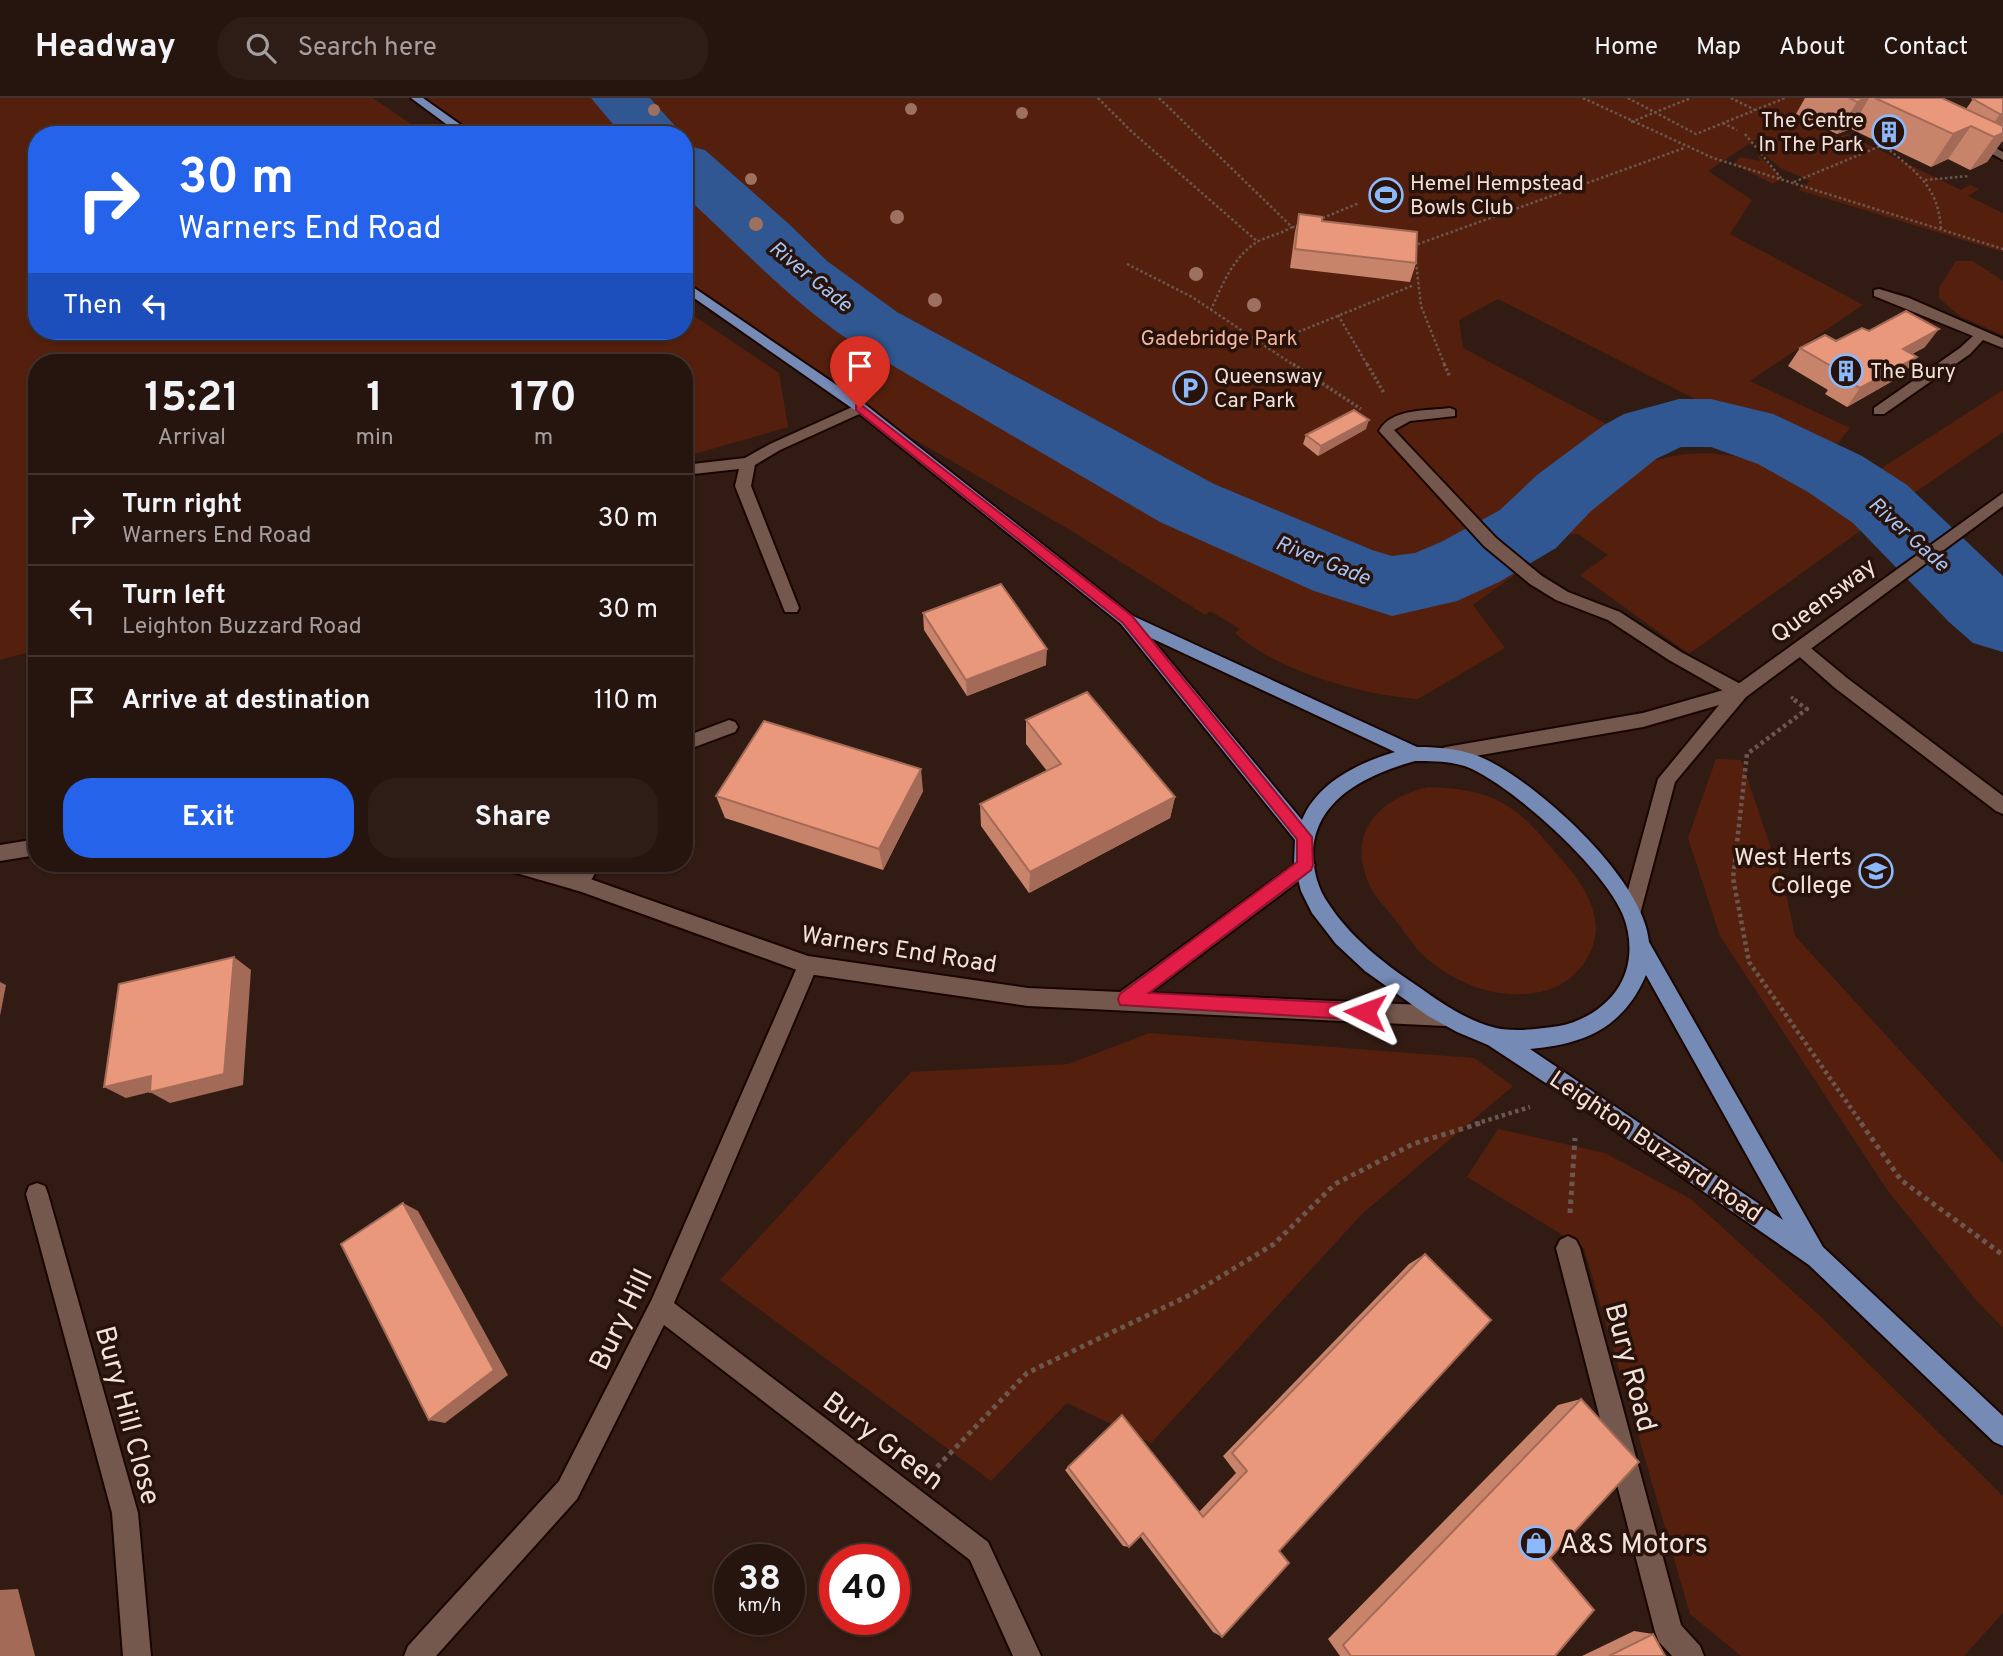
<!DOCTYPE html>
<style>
body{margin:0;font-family:Overpass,sans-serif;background:#2e1d17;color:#f1f3f6;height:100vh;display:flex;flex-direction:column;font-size:26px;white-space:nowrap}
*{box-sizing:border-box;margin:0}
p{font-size:23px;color:#a49e9e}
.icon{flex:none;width:38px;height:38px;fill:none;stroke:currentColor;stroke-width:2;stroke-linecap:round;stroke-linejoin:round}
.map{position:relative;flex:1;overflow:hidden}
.sheet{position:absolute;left:28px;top:256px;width:665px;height:518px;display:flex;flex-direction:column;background:#26140e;border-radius:28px;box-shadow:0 2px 5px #0004,0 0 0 2px #42332e}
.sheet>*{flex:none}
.banner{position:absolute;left:28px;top:28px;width:665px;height:214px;border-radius:28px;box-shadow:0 2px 5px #0004,0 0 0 2px #42332e;background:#2563eb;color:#fff;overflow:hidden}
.speed{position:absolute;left:714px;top:1446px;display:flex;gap:14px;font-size:35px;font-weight:700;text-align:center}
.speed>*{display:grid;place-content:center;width:91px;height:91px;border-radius:50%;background:#26140e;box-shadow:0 2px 5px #0004,0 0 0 2px #42332e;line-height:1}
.speed small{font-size:18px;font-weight:400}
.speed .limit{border:10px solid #d22;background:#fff;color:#111}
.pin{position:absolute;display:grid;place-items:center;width:60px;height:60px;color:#fff;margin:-72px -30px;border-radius:50% 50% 50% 0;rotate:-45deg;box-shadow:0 0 7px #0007}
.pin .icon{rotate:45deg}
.me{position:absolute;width:77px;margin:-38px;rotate:273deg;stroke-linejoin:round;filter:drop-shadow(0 0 5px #0008)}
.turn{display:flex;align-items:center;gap:24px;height:147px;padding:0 35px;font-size:32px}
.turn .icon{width:91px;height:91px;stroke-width:2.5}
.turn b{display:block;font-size:49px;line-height:60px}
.then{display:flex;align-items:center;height:66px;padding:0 35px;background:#0003;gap:14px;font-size:26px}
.eta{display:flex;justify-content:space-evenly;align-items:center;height:119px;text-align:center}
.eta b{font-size:42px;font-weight:700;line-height:49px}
.action{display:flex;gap:14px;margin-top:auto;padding:14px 35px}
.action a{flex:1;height:80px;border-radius:28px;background:#2563eb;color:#fff;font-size:28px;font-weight:700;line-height:80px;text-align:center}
.action a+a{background:#2e1d17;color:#f1f3f6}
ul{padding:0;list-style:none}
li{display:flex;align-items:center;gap:21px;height:91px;padding:0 35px;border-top:2px solid #42332e}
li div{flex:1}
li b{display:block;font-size:26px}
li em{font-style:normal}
header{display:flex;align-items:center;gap:42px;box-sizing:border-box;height:98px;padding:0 35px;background:#26140e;border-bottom:2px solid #42332e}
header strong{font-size:33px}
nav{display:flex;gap:38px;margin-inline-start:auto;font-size:24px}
.search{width:490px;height:63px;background:#2e1d17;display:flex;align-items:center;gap:18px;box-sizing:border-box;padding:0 24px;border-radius:28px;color:#a49e9e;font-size:26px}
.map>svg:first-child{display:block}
</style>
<header>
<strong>Headway</strong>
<div class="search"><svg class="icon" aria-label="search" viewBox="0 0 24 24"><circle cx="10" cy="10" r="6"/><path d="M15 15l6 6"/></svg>Search here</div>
<nav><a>Home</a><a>Map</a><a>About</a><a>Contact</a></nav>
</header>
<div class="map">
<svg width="2003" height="1558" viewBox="0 0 2003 1558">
<rect width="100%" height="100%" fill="#321b13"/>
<!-- green -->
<g fill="#54200d">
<polygon points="0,0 373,0 427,37 37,37 37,233 684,233 684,211 779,275 788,329 684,359 684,264 37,264 37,552 0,562"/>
<path d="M416,0H1818L1793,18L1839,39L1847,36L1961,92L1970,87L1979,91L1968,98L2003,115V154L1798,92L1810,83L1780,70L1754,47L1761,38L1708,73L1752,102L1730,136L1863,207L1750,283L1850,330L1822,365L1498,201L1459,222L1463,250L1609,327L1657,362C1717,344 1775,365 1827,395C1842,404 1857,416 1874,423L1689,556L1580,477L1608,457L1578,436H1570L1473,507L1505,550L1418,601C1361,597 1277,573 1235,535L1240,531L1210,513L1205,517L1075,435L861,310L684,187V37H469Z"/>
<polygon points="1757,56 1783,80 1773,86 1734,66 1740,59 1760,63"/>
<polygon points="1956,163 1973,163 2003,183 2003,237 1961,219 1939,200 1939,190"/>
<polygon points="2003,292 2003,334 1894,409 1854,388"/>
<polygon points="1716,661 1741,662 1785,791 1795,838 2003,1065 2003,1230 1976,1202 1888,1093 1720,838 1688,740"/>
<path d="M1428,689C1456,690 1485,693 1509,709C1527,721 1541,737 1555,754C1583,785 1613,824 1584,865C1577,875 1567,884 1556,889C1510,908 1453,888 1419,853C1410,843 1402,830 1393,819C1386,810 1376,800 1371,790C1344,736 1378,701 1428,689Z"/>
<polygon points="1149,935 1474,960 1513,988 1363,1115 1151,1345 1067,1305 991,1383 720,1182 911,974 1069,966"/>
<polygon points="1498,1031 1605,1055 1691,1101 1819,1217 2003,1398 2003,1515 1964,1558 1741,1558 1690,1516 1584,1150 1467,1079"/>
</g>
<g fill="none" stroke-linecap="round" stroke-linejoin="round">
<!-- river -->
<g fill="#305791" fill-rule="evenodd">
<polygon points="591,0 650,0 683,37 622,37"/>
<path d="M684,47L705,52L790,127L827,163L897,214L1214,386L1372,452L1392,458L1415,455L1441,444L1500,412L1537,377L1604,327L1624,316L1679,301H1711L1773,316L1862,358L1907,387L2003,478V554L1973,545L1949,524L1853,425L1808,394L1758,366L1711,349H1681L1656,361L1591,413L1556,450L1499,484L1457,503L1392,518L1314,493L1160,424L849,242C788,201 739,147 684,97Z"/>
</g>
<defs>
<g id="service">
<polygon points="1967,38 1975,38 2003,54 2003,62 1967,42"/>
<polygon points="1879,191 1909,200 2003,241 2003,250 1983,242 1970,256 1884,316 1874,316 1874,310 1960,250 1973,238 1874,198 1874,192"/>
<path d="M1450,310L1455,312V318L1410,323L1394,332L1496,440L1542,478L1568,494L1620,514L1681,554L1746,589L1749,594L1746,599H1734L1669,562L1608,522L1556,502L1530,486L1484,448L1379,333C1391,310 1427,313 1450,310Z"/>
<polygon points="1800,544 1806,546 1847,580 2003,698 2003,716 1996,713 1835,590 1794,554 1792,550 1794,546"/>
</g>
<g id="minor">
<polygon points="861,305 868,310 866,313 780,352 755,367 751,388 799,510 797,514 785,514 735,388 739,371 684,377 684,367 745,360 770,346"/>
<polygon points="729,622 735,624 738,629 735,634 684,653 684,639"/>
<polygon points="581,765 601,765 586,791 579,793 572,791 569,785"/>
<polygon points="808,858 815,861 818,867 674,1205 988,1444 1041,1558 1013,1558 970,1462 664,1227 577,1401 436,1558 404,1558 408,1548 559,1383 652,1201 798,867 801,861"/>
<polygon points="37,1085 45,1088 48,1096 138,1415 151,1558 123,1558 112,1415 26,1096 29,1088"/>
<polygon points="1568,1138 1576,1142 1580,1150 1681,1527 1700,1548 1704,1558 1672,1558 1659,1544 1655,1534 1556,1150 1560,1142"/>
</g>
<g id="tertiary">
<polygon points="37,741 37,757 0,763 0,747"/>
<polygon points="1305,759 1312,761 1315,767 1312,773 1150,895 1445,908 1452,911 1455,918 1452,925 1445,928 1028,908 808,876 579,793 502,771 499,765 537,765 579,777 808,858 1028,890 1120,894"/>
</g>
<polygon id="secondary" points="2003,395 2003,408 1746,599 1675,684 1639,820 1632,823 1625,820 1622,814 1658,681 1719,607 1643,629 1446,663 1440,661 1437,656 1440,651 1446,649 1643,615 1734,589"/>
<g id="primary">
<polygon points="411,0 423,0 475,37 461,37"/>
<path d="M684,183L866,307L1133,518L1417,649C1440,649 1464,651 1485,661C1540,687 1644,782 1649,844L1823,1149L2003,1318V1348L1994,1344L1809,1167L1570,1001L1488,947L1457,934L1428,918L1365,873L1336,846L1312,815L1301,793L1294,765L1295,742L1121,526L856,313L684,193ZM1151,540L1395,654C1358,665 1317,685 1302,722ZM1415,663C1434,663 1455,663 1472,671C1518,693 1604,771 1623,817C1633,842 1632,871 1616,893C1603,911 1581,924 1559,928C1539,931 1516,934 1496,930C1467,923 1440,904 1416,887C1383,865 1350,839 1328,805C1318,791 1313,772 1313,755C1315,700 1369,676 1415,663ZM1646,877L1783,1122L1530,951C1585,946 1623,930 1646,877Z"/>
</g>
</defs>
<!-- service casing -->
<use href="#service" stroke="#190501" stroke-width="4"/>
<!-- minor casing -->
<use href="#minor" stroke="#190501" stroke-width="4"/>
<!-- tertiary casing -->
<use href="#tertiary" stroke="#190501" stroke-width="4"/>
<!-- secondary casing -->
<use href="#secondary" stroke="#190501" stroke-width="4"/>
<!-- primary casing -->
<use href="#primary" stroke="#190501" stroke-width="4"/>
<!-- path-far3 -->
<g stroke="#6c574f" stroke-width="2.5" stroke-dasharray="2.5 2.5" stroke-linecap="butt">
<polyline points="1098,0 1131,33 1258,144"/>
<path d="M1159,0L1292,129C1281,136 1268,138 1257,144C1233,159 1222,187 1211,212"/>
<polyline points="1583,0 1713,60 2003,151"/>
<polyline points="1628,0 1696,36 1785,0"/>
<polyline points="1731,0 1755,12"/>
<polyline points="1631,24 1691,0"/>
<polyline points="1723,25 1737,32"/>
<polyline points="1745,36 1781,80"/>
<polyline points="1925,82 1969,78"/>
<path d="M1794,84L1883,47C1915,73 1939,88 1941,132"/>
<polyline points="1318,122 1359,105"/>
<polyline points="1292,129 1301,130"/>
<polyline points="1413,148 1684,50"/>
<polyline points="1416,164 1421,208 1445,268"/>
<polyline points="1127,166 1192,199 1295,268"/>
<polyline points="1338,217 1368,268"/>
<polyline points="1266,247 1414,187"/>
</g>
<!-- path-far2 -->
<g stroke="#6c574f" stroke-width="3.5" stroke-dasharray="2.5 2.5" stroke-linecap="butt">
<polyline points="1293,266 1361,311"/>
<polyline points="1367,266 1384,295"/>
<polyline points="1444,266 1450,279"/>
<polyline points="1791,599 1797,603"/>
</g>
<!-- path-far1 -->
<g stroke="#6c574f" stroke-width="4.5" stroke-dasharray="3.5 3.5" stroke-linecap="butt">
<polyline points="1794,602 1807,611 1747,656 1733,780 1749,864 1862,1026"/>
<polyline points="1475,1026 1530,1009"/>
</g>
<!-- path -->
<g stroke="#6c574f" stroke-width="5" stroke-dasharray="4.5 4.5" stroke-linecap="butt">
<polyline points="1861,1025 1901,1082 2003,1157"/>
<polyline points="1570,1115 1575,1040"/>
<polyline points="937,1369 1027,1275 1192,1196 1274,1146 1335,1086 1413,1046 1481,1025"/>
</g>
<!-- service -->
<use href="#service" fill="#74584e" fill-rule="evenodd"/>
<!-- minor -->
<use href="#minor" fill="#74584e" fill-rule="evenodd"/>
<!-- tertiary -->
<use href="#tertiary" fill="#74584e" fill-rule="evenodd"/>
<!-- secondary -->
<use href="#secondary" fill="#74584e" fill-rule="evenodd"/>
<!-- primary -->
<use href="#primary" fill="#768ab6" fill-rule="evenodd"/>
</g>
<!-- trees -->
<g fill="#9d7060">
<circle cx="911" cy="11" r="6"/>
<circle cx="654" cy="12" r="6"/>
<circle cx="1022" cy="15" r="6"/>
<circle cx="751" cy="81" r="6"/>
<circle cx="897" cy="119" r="7"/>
<circle cx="756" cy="126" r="7"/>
<circle cx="1196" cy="176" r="7"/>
<circle cx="935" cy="202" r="7"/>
<circle cx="1254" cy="207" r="7"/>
</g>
<!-- wall -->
<g fill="#c8836b">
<polygon points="1805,0 1942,0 1966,11 1973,1 2003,0 2003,44 2002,43 1987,64 1970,72 1948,61 1931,69 1851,31 1837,36 1796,16"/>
<polygon points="1299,116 1322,123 1416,165 1410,184 1290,170 1295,134"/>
<polygon points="1869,233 1925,249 1912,256 1917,259 1903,277 1847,309 1825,296 1828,292 1788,268 1800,250 1836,243"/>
<polygon points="1366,331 1318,358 1303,346 1306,337"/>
<polygon points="923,515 1046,567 967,598 924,532"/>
<polygon points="1026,622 1175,699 1170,720 1029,795 981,728 980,706 1047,673 1026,646"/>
<polygon points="923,693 883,772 725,720 716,698"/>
<polygon points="1425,1156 1279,1453 1222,1539 1213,1534 1140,1438 1129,1449 1123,1448 1065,1372 1122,1317 1199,1414 1236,1375 1223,1358 1409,1166"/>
<polygon points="1581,1301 1550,1460 1555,1558 1340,1558 1328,1541 1558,1307"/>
<polygon points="1634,1533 1653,1536 1665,1558 1582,1558"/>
</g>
<!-- shaded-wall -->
<g fill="#a36a57">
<polygon points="1866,0 1869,0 1851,31 1837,36 1857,4"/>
<polygon points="2000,16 2003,16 2003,25 1998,32 1988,34"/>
<polygon points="1971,28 1948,61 1931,69 1953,36"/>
<polygon points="2003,35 2003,42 1987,64 1970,72 1994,39"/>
<polygon points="1939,231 1925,249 1889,269 1903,251"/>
<polygon points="1917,259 1903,277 1847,309 1860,290"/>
<polygon points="1369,322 1366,331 1318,358 1321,348"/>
<polygon points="1047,551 1046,567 967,598 966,582"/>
<polygon points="921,671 923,693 883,772 879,751"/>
<polygon points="1175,699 1170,720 1029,795 1030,774"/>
<polygon points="234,859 251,872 243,987 170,1005 150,994 126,1000 104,989 151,978"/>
<polygon points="0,884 6,887 0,918"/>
<polygon points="403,1105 418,1113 508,1277 445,1325 429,1322"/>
<polygon points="18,1491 35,1558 0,1558 0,1492"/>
</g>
<!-- building -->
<g fill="#e9987c" stroke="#a36a57" stroke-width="2">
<polygon points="1849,0 1866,0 1857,4"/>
<polygon points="1875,0 1942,0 2003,28 2003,35 1994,39 1971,28 1953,36"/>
<polygon points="1976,0 2003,0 2003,16 2000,16 1973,1"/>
<polygon points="1299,116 1322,119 1322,123 1417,134 1416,165 1295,151"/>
<polygon points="1906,213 1939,231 1903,251 1917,259 1860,290 1838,277 1843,275 1800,250 1825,237 1836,243 1862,230 1869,233"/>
<polygon points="1354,312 1369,322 1321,348 1306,337"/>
<polygon points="1001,486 1047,551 966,582 923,515"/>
<polygon points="1087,594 1175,699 1030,774 980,706 1061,666 1026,622"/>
<polygon points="764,623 921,671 879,751 716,698"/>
<polygon points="234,859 224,976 150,994 151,978 104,989 119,886"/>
<polygon points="403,1105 494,1272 429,1322 341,1146"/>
<polygon points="1425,1156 1491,1222 1279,1453 1289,1465 1222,1539 1143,1435 1129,1449 1068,1369 1122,1317 1203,1419 1247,1373 1232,1355"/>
<polygon points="1581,1301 1639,1364 1550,1460 1594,1512 1555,1558 1351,1558 1343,1547"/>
<polygon points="1653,1536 1665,1558 1609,1558"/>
</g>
<!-- route -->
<polygon fill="#e11d48" stroke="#92132f" stroke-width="2" points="860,306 1132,518 1312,739 1313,767 1311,772 1149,895 1365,906 1371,908 1374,914 1371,919 1365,922 1120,907 1118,901 1120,896 1297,764 1297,741 1123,525 856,312 856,307"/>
<!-- icons -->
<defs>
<symbol id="building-ring" viewBox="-11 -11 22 22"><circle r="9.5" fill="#28120a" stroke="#8cb9fc" stroke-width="1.5"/><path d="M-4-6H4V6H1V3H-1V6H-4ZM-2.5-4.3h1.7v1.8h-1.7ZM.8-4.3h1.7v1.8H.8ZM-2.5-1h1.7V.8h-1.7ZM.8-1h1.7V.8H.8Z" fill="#8cb9fc"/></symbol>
<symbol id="stadium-ring" viewBox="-11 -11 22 22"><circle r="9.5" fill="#28120a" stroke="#8cb9fc" stroke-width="1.5"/><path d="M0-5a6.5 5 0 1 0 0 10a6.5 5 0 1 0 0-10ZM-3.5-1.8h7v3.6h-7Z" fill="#8cb9fc"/></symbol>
<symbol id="parking-ring" viewBox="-11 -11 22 22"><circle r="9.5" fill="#28120a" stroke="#8cb9fc" stroke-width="1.5"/><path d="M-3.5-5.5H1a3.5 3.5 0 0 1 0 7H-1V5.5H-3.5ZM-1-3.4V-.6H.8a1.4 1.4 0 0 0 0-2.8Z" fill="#8cb9fc"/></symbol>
<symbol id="university-ring" viewBox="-11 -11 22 22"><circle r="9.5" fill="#28120a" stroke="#8cb9fc" stroke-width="1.5"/><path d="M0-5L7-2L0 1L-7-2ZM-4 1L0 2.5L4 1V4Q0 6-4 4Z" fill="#8cb9fc"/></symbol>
<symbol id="shop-ring" viewBox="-11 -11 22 22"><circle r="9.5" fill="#28120a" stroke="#8cb9fc" stroke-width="1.5"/><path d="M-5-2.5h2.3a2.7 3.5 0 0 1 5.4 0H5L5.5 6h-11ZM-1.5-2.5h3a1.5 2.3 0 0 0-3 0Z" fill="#8cb9fc"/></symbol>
</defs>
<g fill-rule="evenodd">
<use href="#building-ring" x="1870" y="15" width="38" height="38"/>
<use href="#stadium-ring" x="1367" y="78" width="38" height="38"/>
<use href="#building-ring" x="1827" y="254" width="38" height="38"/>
<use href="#parking-ring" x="1171" y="271" width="38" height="38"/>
<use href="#university-ring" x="1857" y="754" width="38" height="38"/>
<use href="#shop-ring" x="1517" y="1426" width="38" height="38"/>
</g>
<g text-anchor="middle" stroke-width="7" stroke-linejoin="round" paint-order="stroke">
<!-- far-poi labels -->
<g font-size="21" fill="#f2e2dc" stroke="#28120a" text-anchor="start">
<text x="1864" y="29" text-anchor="end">The Centre<tspan x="1864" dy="24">In The Park</tspan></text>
<text x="1410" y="92">Hemel Hempstead<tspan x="1410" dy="24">Bowls Club</tspan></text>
<text x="1870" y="280">The Bury</text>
<text x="1214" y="285">Queensway<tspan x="1214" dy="24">Car Park</tspan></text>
</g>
<!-- far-water labels -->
<g font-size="21" font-style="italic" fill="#a2c4f7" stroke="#28120a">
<text transform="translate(811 178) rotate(39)" y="7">River Gade</text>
<text transform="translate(1909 436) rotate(42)" y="7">River Gade</text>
<text transform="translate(1323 462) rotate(22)" y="7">River Gade</text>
</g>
<!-- far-park labels -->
<g font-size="21" fill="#f5b59f" stroke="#28120a">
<text x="1219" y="247">Gadebridge Park</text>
</g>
<!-- street labels -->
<g font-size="24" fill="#f2e2dc" stroke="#28120a">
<text transform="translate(1823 502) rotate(-37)" y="8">Queensway</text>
<text transform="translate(899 851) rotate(9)" y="8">Warners End Road</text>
<text transform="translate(1656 1048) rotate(34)" y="8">Leighton Buzzard Road</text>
</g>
<!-- poi labels -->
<g font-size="24" fill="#f2e2dc" stroke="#28120a" text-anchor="end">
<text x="1852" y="767">West Herts<tspan x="1852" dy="28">College</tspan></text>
</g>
<!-- near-street labels -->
<g font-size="28" fill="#f2e2dc" stroke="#28120a">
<text transform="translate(620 1221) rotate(-64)" y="10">Bury Hill</text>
<text transform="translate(1632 1269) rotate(75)" y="10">Bury Road</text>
<text transform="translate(129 1317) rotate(75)" y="10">Bury Hill Close</text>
<text transform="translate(884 1342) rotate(37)" y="10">Bury Green</text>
</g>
<!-- near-poi labels -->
<g font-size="28" fill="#f2e2dc" stroke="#28120a" text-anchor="start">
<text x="1560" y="1455">A&amp;S Motors</text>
</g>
</g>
</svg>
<div class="speed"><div>38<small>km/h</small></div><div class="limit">40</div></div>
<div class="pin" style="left:860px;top:310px;background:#d93025"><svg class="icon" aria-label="arrive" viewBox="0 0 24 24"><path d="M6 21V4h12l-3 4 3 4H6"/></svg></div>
<svg class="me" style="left:1365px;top:914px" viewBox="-20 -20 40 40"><path d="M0-17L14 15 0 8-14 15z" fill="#e11d48" stroke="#fff" stroke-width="4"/></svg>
<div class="banner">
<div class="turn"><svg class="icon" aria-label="right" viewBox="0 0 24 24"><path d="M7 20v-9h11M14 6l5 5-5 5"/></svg><div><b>30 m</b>Warners End Road</div></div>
<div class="then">Then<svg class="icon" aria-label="left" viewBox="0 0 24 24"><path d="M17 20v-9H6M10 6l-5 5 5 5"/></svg></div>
</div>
<section class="sheet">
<div class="eta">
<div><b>15:21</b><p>Arrival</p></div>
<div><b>1</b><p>min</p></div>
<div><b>170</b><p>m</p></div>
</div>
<ul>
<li><svg class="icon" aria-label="right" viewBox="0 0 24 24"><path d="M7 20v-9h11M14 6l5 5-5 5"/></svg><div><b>Turn right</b><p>Warners End Road</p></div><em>30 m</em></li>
<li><svg class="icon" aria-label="left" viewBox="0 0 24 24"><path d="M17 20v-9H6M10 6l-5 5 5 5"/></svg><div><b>Turn left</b><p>Leighton Buzzard Road</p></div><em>30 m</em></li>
<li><svg class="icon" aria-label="arrive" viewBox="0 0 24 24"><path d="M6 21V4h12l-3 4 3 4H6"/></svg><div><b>Arrive at destination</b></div><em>110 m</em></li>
</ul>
<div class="action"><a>Exit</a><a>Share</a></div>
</section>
</div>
